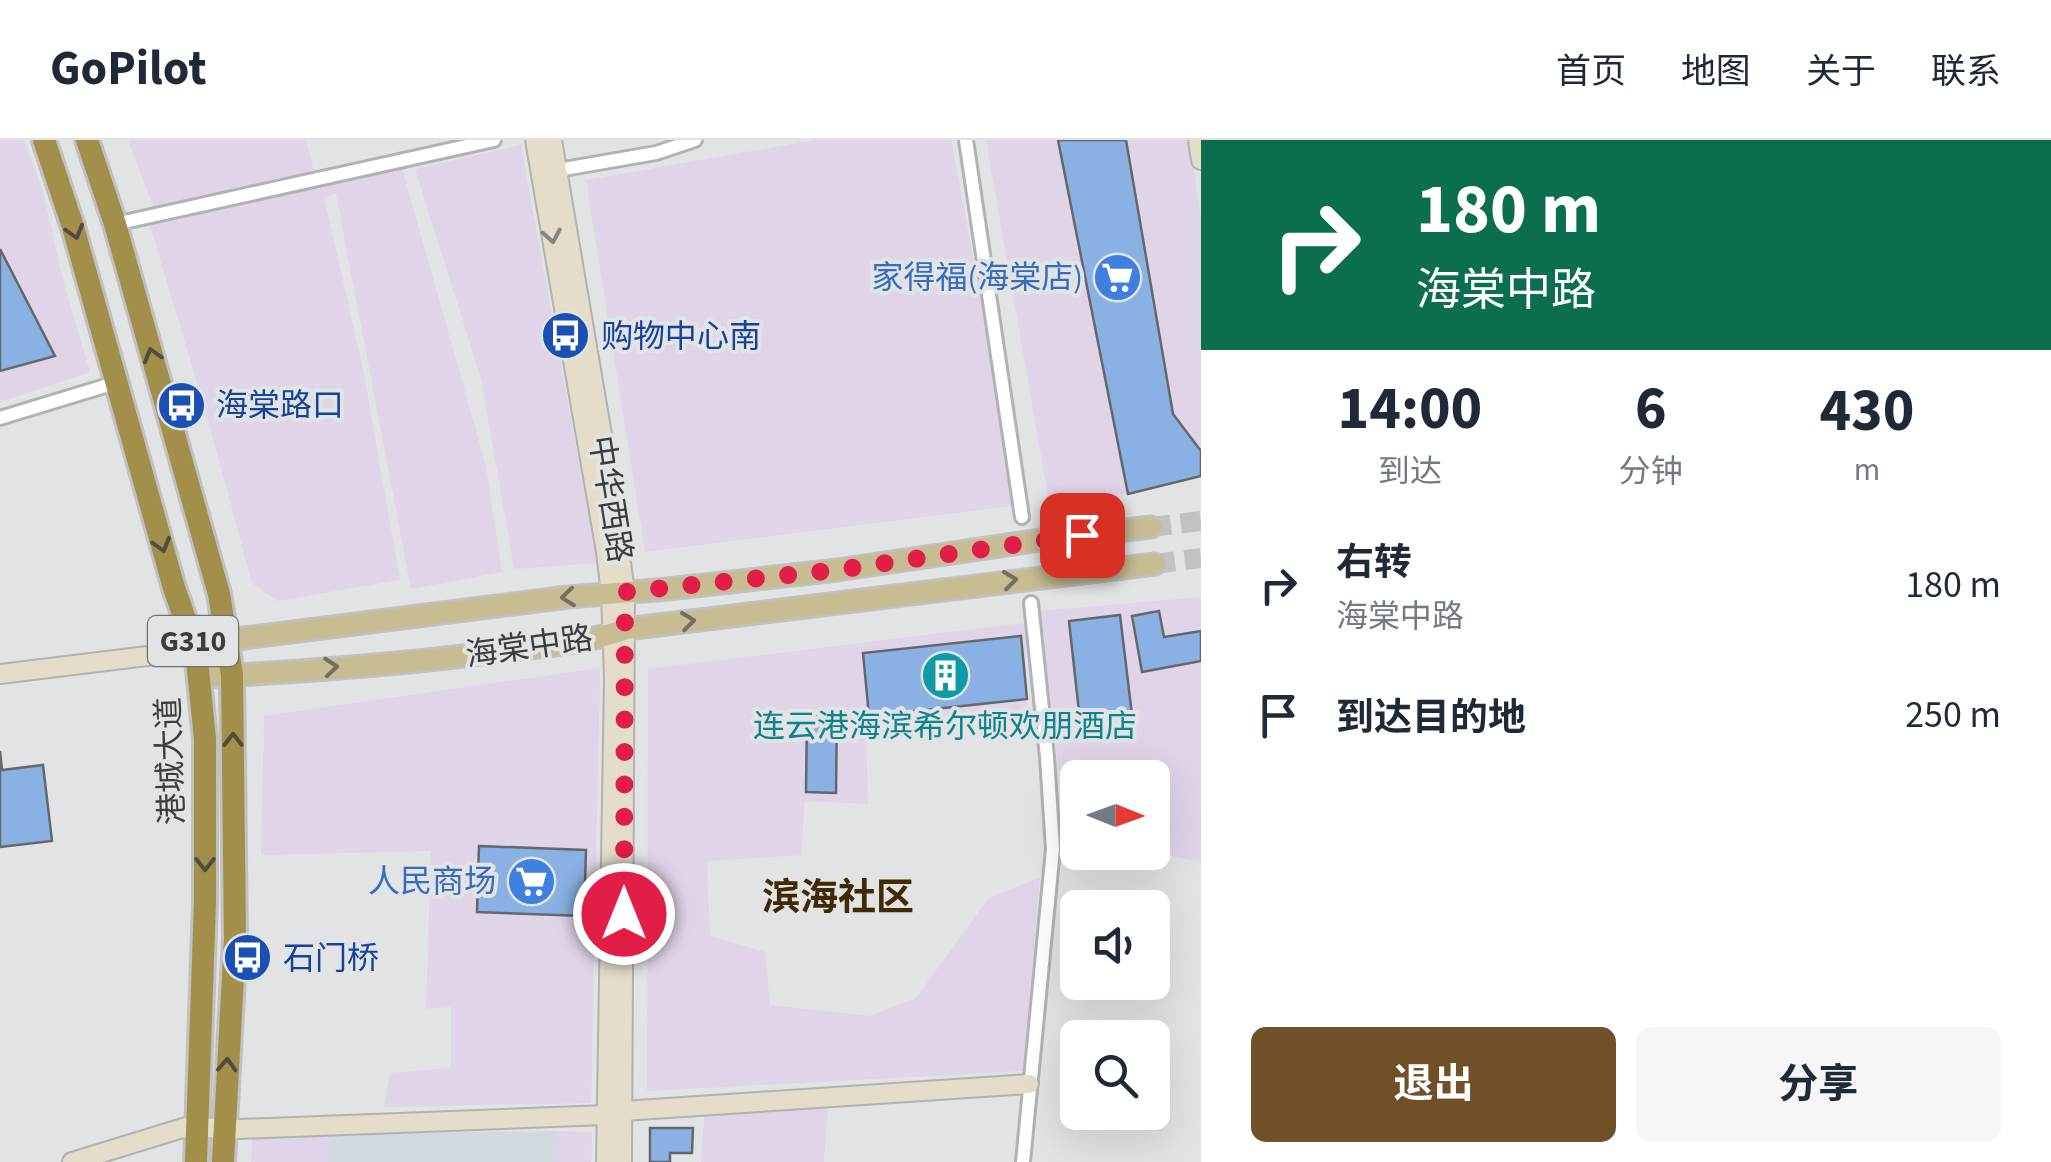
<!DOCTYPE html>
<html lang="zh">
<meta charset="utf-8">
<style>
body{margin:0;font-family:"Source Sans 3","Noto Sans SC",sans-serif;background:#f6f6f7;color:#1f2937;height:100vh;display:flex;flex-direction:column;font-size:38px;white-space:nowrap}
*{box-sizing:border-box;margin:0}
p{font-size:32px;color:#747a83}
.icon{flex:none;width:55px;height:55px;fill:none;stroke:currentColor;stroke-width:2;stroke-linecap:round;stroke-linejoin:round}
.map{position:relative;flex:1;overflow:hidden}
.drawer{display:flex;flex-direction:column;background:#fff;width:850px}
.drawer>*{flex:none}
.guide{background:#0b6e4f;color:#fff;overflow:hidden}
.needle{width:65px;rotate:91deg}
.buttons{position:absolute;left:1060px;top:620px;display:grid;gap:20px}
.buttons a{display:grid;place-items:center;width:110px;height:110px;border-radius:15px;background:#fff;box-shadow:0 10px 40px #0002;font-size:50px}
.pin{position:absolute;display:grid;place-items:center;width:85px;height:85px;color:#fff;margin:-42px;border-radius:20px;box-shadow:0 5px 15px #0006}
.me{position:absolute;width:110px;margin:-55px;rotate:0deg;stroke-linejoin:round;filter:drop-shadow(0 0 8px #0008)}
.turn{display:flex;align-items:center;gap:35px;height:210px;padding:0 50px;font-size:45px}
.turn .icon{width:130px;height:130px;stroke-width:2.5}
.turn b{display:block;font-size:70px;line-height:85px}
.eta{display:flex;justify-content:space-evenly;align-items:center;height:170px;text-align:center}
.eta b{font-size:60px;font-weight:700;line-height:70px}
.button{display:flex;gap:20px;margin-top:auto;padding:20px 50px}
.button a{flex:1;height:115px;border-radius:15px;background:#705127;color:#fff;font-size:40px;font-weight:700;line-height:115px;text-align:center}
.button a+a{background:#f6f6f7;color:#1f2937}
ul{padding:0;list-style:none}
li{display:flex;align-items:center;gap:30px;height:130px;padding:0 50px}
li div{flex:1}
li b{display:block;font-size:38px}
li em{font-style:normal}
header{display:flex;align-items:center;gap:60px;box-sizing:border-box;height:140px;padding:0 50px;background:#fff;border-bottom:2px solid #e0e1e3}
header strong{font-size:48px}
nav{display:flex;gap:55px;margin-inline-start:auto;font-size:35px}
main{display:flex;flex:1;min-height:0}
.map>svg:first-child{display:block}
</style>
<header>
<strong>GoPilot</strong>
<nav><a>首页</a><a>地图</a><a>关于</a><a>联系</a></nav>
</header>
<main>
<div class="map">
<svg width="1201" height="1022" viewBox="0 0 1201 1022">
<rect width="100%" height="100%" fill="#e2e3e5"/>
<!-- commercial -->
<g fill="#e0d4e8">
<polygon points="0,0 24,0 25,2 43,52 64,144 90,232 0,262"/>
<polygon points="128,0 306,0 314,32 154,68"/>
<polygon points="815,0 951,0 1020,365 645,412 586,40"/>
<polygon points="986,0 1058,0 1128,354 1048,356"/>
<polygon points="1126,0 1190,0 1201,81 1201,317 1200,310 1173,274"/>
<polygon points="521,5 597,423 514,429 481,238 415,29"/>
<polygon points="400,21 486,326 502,432 411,449 336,54 324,57 363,229 400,440 277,461 252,443 205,269 147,76"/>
<polygon points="1201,457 1201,722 1153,712 1152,638 1078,638 1077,697 1066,695 1040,471"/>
<polygon points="1025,483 1027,573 866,595 868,664 805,661 801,715 707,721 710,796 765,812 770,865 870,876 916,858 988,759 1040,737 1023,931 647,951 648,529"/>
<polygon points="600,528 591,963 384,967 390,933 451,928 451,867 426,869 431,711 261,715 264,576"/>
<polygon points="828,966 824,1022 701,1022 704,976"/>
<polygon points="556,991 592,992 591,1022 555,1022"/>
<polygon points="252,994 328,994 328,1022 251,1022"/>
</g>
<!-- built -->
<polygon fill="#d3d9e1" points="556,991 555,1022 328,1022 328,994"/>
<!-- building -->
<g fill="#8ab1e4" stroke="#666769" stroke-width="2.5">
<polygon points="1058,0 1126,0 1173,274 1201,311 1201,336 1128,354"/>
<polygon points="0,109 55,216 0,231"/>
<polygon points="1159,471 1164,497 1201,491 1201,521 1142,532 1132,476"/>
<polygon points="1120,475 1132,575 1080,581 1069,481"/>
<polygon points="1021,496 1027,559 869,576 863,513"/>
<polygon points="807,573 837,573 836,653 806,652"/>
<polygon points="0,611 2,630 43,625 52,701 0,707"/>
<polygon points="479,706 586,710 584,776 477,772"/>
<polygon points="650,988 693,988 692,1013 670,1013 670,1022 650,1022"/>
</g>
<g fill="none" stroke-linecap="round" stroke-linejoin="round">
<!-- primary-tunnel -->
<g stroke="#c1c2c4" stroke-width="20" stroke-dasharray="20 10" stroke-linecap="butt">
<polyline points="1151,387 1201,381"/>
<polyline points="1155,424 1201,418"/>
</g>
<defs>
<g id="street">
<polyline points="966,0 1022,377"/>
<polyline points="558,30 656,13 695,0"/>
<polyline points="115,84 494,0"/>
<polyline points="0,278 105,246"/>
<polyline points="1023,1022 1053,709 1047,617 1031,463"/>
</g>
<g id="secondary">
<polyline points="535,0 606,412 611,454 614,538 606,1022"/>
<polyline points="552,0 609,336 625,452 622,1022"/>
<polyline points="1198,0 1201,20"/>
<polyline points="0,534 196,510"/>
<polyline points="72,1022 186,987 239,989 606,975 623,971 1029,944"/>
</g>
<g id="primary">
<polyline points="196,510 244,498 568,457 668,449 837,430 1047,399 1151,387"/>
<path d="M199,537C300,532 405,524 505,511C545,506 588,503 626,489L1155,424"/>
</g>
<g id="highway">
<polyline points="44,0 73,87 174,448 196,510 205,599 205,761 196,1022"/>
<polyline points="87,0 115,84 219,454 232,535 235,799 223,1022"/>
</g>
</defs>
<!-- street casing -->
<use href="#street" stroke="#b0b2b3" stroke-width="18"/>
<!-- secondary casing -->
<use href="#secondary" stroke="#b0b2b3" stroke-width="22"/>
<!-- primary casing -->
<use href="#primary" stroke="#c1c1c1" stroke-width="25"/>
<!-- highway casing -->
<use href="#highway" stroke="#c1c1c1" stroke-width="28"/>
<!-- street -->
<use href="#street" stroke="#fff" stroke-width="12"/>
<!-- secondary -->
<use href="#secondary" stroke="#e3ddc9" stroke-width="18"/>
<!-- primary -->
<use href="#primary" stroke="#c7bc92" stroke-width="20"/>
<!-- highway -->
<use href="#highway" stroke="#a28f4a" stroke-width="22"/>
</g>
<!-- one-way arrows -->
<defs><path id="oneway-chevron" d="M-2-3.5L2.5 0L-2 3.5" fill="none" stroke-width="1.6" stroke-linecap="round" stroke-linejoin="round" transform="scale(2.5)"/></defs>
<g stroke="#504d40">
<use href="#oneway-chevron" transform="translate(75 92) rotate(74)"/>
<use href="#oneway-chevron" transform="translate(152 215) rotate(-106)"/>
<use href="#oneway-chevron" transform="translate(162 405) rotate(74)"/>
<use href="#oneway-chevron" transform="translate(233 600) rotate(-90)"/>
<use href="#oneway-chevron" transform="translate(205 724) rotate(90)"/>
<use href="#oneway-chevron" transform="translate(227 925) rotate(-87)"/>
</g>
<use stroke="#87857d" href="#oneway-chevron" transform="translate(552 96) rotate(80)"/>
<g stroke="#747060">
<use href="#oneway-chevron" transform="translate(1010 440) rotate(-7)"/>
<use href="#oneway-chevron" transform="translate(568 457) rotate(174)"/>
<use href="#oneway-chevron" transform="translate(688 481) rotate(-7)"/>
<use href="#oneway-chevron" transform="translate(331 527) rotate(-5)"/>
</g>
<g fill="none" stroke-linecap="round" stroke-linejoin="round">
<!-- route -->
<polyline stroke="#e11d48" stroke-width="18" stroke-dasharray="0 32.4" points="624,774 625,452 837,430 1082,395"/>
</g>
<!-- icons -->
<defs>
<symbol id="supermarket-disc" viewBox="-11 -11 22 22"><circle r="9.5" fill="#3f7fe0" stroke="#e2e3e5"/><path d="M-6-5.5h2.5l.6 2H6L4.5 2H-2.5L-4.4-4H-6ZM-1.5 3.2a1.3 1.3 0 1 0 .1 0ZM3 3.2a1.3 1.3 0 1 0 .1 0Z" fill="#fff"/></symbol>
<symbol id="bus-disc" viewBox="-11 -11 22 22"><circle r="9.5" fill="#1a4fb4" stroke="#e2e3e5"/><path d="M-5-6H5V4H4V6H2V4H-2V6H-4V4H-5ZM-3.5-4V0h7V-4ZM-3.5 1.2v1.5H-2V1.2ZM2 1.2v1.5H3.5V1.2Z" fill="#fff"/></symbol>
<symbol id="building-disc" viewBox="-11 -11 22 22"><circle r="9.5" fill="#0f9aa8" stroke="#e2e3e5"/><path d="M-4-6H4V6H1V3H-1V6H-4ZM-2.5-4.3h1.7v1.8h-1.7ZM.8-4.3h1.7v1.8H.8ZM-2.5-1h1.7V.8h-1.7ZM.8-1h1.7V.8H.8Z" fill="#fff"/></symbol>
</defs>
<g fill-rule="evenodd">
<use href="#supermarket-disc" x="1090" y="110" width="55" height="55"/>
<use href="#bus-disc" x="538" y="168" width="55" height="55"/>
<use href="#bus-disc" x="154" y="238" width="55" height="55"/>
<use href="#building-disc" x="918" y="508" width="55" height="55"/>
<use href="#supermarket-disc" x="504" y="714" width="55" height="55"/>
<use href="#bus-disc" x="220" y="790" width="55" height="55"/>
</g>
<g text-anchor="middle" stroke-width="8" stroke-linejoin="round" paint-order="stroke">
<!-- shield labels -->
<rect fill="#e2e3e5" stroke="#6e6f70" stroke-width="2.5" x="148" y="476" width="90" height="50" rx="8"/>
<g font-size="30" font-weight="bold" fill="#3c3d3e">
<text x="193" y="511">G310</text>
</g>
<!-- shop labels -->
<g font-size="32" fill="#366cbe" stroke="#e2e3e5" text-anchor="end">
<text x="1083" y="148">家得福(海棠店)</text>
<text x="496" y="752">人民商场</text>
</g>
<!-- transit labels -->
<g font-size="32" fill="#164399" stroke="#e2e3e5" text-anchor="start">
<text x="601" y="207">购物中心南</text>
<text x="216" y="276">海棠路口</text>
<text x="283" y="829">石门桥</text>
</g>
<!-- street labels -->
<g font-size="32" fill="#3c3d3e" stroke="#e2e3e5">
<text transform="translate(611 359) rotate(81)" y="11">中华西路</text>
<text transform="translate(529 506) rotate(-8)" y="11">海棠中路</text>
<text transform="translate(170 621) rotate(-92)" y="11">港城大道</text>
</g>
<!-- culture labels -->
<g font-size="32" fill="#0d838f" stroke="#e2e3e5">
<text x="945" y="597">连云港海滨希尔顿欢朋酒店</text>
</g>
<!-- quarter labels -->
<g font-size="38" font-weight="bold" fill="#412905" stroke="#e2e3e5">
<text x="838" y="770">滨海社区</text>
</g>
</g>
</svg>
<div class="buttons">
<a><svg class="needle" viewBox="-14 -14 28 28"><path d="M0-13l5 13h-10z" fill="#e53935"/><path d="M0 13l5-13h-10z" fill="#747a83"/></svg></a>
<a><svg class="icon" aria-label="sound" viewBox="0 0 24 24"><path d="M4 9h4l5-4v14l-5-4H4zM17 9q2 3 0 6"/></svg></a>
<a><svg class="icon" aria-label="search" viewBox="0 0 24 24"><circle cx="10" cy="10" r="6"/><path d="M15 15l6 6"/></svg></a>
</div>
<div class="pin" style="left:1082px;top:395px;background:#d93025"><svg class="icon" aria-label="arrive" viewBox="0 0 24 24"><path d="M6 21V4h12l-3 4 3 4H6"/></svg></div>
<svg class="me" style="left:624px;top:774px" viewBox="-20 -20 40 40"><circle r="17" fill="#e11d48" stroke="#fff" stroke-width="3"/><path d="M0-11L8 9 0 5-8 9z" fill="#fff"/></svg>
</div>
<section class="drawer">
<div class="guide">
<div class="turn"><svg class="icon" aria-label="right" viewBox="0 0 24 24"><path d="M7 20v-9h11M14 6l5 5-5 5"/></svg><div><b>180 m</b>海棠中路</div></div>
</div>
<div class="eta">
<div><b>14:00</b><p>到达</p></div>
<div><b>6</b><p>分钟</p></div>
<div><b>430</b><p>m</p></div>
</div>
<ul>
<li><svg class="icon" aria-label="right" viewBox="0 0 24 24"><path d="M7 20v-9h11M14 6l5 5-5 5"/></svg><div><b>右转</b><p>海棠中路</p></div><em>180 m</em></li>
<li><svg class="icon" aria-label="arrive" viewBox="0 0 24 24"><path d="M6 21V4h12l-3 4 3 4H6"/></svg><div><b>到达目的地</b></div><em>250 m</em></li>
</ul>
<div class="button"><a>退出</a><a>分享</a></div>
</section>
</main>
